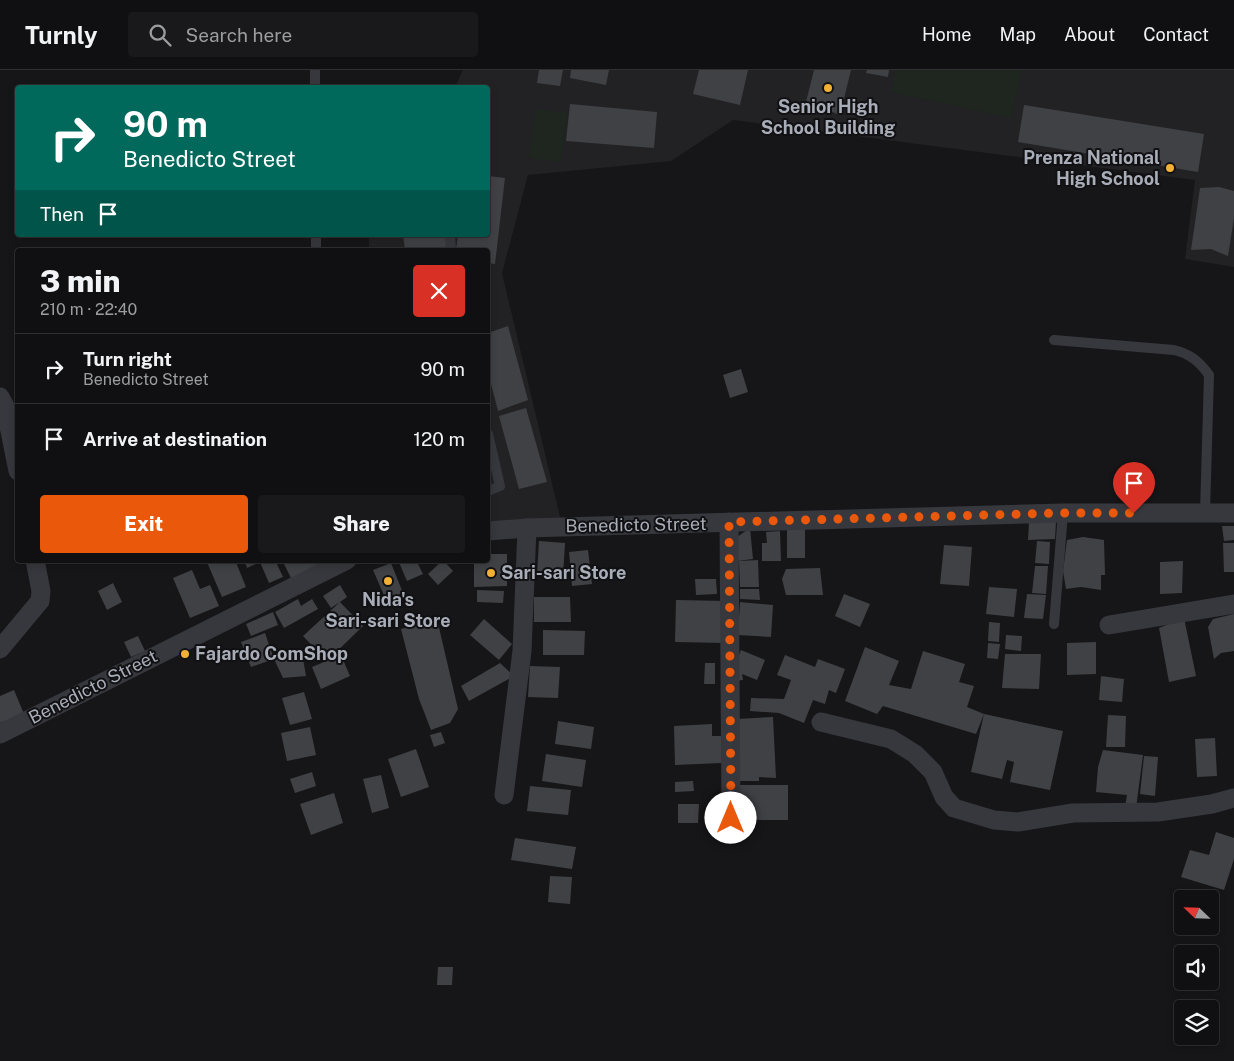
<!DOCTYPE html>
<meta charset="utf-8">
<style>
body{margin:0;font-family:"Public Sans",sans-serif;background:#19191b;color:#f1f3f6;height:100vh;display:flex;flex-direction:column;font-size:19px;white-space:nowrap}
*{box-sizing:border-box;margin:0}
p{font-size:16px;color:#9c9d9f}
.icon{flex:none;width:28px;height:28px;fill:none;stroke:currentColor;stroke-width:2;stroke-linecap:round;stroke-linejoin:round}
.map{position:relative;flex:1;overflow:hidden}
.drawer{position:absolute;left:15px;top:178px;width:475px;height:315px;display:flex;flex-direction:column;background:#101012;border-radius:5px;box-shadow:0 2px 8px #0003,0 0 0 1px #303032}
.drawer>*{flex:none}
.guide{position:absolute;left:15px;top:15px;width:475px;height:152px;border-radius:5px;box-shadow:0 2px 8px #0003,0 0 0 1px #303032;background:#00695c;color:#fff;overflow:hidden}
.needle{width:32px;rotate:293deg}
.tools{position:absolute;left:1174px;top:820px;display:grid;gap:10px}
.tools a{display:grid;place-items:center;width:45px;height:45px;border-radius:5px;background:#101012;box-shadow:0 2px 8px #0003,0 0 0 1px #303032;font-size:25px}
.pin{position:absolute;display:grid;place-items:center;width:42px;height:42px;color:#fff;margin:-51px -21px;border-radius:50% 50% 50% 0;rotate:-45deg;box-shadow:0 0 5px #0007}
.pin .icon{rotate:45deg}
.me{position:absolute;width:55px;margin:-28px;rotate:0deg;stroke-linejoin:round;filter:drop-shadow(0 0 4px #0008)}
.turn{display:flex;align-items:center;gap:18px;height:105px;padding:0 25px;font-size:22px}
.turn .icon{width:65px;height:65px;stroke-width:2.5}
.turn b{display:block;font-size:35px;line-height:42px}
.then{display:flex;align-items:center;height:48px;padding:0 25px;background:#0003;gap:10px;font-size:19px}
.round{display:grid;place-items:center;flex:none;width:52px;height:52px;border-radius:5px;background:#19191b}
.overview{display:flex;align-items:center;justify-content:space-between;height:85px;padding:0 25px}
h1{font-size:30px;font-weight:800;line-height:38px}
.action{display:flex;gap:10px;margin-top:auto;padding:10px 25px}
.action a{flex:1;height:58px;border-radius:5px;background:#ea580c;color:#fff;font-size:20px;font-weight:800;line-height:58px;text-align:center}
.action a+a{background:#19191b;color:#f1f3f6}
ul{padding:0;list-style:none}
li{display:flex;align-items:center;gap:15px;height:70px;padding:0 25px;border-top:1px solid #303032}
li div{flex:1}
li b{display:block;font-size:19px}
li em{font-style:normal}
header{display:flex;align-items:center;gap:30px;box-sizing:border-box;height:70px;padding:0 25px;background:#101012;border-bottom:1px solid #303032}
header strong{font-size:24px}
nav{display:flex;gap:28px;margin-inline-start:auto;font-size:18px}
.search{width:350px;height:45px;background:#19191b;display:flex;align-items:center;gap:12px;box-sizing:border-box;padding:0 18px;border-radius:5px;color:#9c9d9f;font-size:19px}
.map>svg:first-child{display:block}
</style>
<header>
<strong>Turnly</strong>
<div class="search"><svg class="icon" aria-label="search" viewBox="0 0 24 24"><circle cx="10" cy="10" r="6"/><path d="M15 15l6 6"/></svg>Search here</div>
<nav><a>Home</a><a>Map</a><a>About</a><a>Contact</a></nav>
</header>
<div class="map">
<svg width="1234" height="991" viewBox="0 0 1234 991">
<rect width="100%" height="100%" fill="#161618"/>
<!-- built -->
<polygon fill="#222225" points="463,0 1234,0 1234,197 1185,189 1195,110 733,50 671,91 528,105 502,203 561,451 488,457 488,180 369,180 369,165 488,165 488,18 455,17"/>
<!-- green -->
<g fill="#1e261f">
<polygon points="896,0 1022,0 1011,48 891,22"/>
<polygon points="535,39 567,43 561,92 529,88"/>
</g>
<!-- building -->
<g fill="#404145">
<polygon points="539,0 563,0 560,16 537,13"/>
<polygon points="571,0 609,0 606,15 570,8"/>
<polygon points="699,0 748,0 740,35 693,24"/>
<polygon points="814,0 851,0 840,45 822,38 805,36"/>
<polygon points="867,0 889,0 888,7 866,3"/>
<polygon points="570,34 657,42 654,78 566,71"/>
<polygon points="1024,35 1204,64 1198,102 1018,72"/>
<polygon points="488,106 505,108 495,194 488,193 488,180 456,180 458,165 488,165"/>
<polygon points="1219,117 1234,121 1234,148 1228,186 1211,179 1191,180 1200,118"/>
<polygon points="403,165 445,165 447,180 405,180"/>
<polygon points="508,256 528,330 498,341 488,302 488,263"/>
<polygon points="741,299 748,322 730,328 723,305"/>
<polygon points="526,338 547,412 519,419 499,346"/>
<polygon points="1056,451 1055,469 1028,470 1029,452"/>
<polygon points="1222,456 1234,456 1234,470 1224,471"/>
<polygon points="750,458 753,489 738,491 737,467"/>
<polygon points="805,458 805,488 787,488 787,459"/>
<polygon points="780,461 781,491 762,491 762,473 767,473 766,462"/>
<polygon points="1083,467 1104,470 1105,505 1101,505 1101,520 1081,517 1066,519 1063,501 1067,470"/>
<polygon points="539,471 565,473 563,507 537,505"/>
<polygon points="1037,471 1050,472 1049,494 1035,493"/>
<polygon points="1223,473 1234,473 1234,502 1224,502"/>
<polygon points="944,475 972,477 969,516 940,514"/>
<polygon points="588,480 592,514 572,516 569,482"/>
<polygon points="488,484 507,484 507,516 474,517 474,490 488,490"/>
<polygon points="206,490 235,490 246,517 222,527"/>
<polygon points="244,490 275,490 283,507 269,513 260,492 247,498"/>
<polygon points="282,490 330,490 292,510"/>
<polygon points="398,490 416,490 423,504 407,511"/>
<polygon points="443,490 453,501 438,515 428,504"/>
<polygon points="758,490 759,517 740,517 739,491"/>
<polygon points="1183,491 1182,523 1160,524 1160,492"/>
<polygon points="391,493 403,523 386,530 373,500"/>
<polygon points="1035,496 1048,496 1046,524 1032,523"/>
<polygon points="820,498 823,525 786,525 782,509 786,499"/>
<polygon points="192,500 200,519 210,515 219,536 190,548 173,508"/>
<polygon points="695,509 716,509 717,524 696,525"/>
<polygon points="113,513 122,532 107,540 98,521"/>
<polygon points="340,515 347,527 340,532 363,556 327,591 303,566 340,532 331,538 323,526"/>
<polygon points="989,517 1017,519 1014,547 986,544"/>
<polygon points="740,519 759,519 760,530 740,529"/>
<polygon points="477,520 504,521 503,533 477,532"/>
<polygon points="844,524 870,534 860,557 835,546"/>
<polygon points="1027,524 1046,525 1043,549 1024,548"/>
<polygon points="534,527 570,527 571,552 534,552"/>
<polygon points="298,529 301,536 312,529 318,539 284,558 275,542"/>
<polygon points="676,530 727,531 726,573 675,572"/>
<polygon points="740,532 773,535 771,567 738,565"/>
<polygon points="273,542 278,555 251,566 246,554"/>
<polygon points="1234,544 1234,581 1221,583 1214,589 1208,557 1213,549"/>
<polygon points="1184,548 1196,606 1169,612 1159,558"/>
<polygon points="437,549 458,639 450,653 431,660 419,629 401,559"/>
<polygon points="484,549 512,574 499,590 470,565"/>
<polygon points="989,552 1000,553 999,572 988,571"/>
<polygon points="543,560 585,561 584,585 543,585"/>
<polygon points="265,563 274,589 251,597 241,572"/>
<polygon points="1006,565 1022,566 1021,581 1005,579"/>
<polygon points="138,566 145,581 131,587 124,572"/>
<polygon points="1096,572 1096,604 1067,605 1067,573"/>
<polygon points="988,573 1000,574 998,589 987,588"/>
<polygon points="865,577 899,591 889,615 911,619 923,581 965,594 959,612 974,616 967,637 984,644 1063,661 1050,720 1010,712 1014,692 1007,690 1002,709 971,702 984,644 976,664 883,636 877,644 845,631"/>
<polygon points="741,580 765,590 757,610 742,604 743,610 735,611 734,597"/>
<polygon points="302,583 306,606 283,608 274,589"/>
<polygon points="1005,584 1041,584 1039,619 1002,618"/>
<polygon points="341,585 350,606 321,619 312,597"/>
<polygon points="785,585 815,597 818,589 845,599 836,623 829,620 825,634 813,630 804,653 779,643 750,641 751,628 784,629 791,610 777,605"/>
<polygon points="500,593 514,606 469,631 461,616"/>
<polygon points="705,593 715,593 715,614 704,614"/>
<polygon points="530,596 560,597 558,628 528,627"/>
<polygon points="1101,606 1124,609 1122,632 1099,630"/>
<polygon points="14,620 24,644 0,653 0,626"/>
<polygon points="304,622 312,649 290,655 282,628"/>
<polygon points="1108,645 1126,646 1125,677 1106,677"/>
<polygon points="773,647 776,708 759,707 759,711 739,711 737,649"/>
<polygon points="558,651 594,657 591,679 555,674"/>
<polygon points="712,654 712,666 721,666 722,693 675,695 674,656"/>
<polygon points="310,657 316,685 287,691 281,663"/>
<polygon points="441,662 445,673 434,677 430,665"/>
<polygon points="1215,668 1217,706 1197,707 1195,669"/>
<polygon points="416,679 429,717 401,727 388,689"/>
<polygon points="1103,680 1143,685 1136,738 1125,737 1127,725 1096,722 1098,697"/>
<polygon points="546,684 586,690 582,717 542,711"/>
<polygon points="1144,686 1158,687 1155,726 1140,724"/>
<polygon points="312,702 316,716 295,723 290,709"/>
<polygon points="381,705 389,738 372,743 363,709"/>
<polygon points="693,711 694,721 675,722 675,712"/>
<rect x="736" y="715" width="52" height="35"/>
<polygon points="530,716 571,720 568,745 527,741"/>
<polygon points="334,723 343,753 311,765 300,734"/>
<polygon points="678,734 699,734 698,753 678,753"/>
<polygon points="1216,762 1234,768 1234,789 1224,820 1181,807 1190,780 1209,785"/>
<polygon points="515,768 576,777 572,799 511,790"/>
<polygon points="550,806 572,807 570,834 548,832"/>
<polygon points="438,897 453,897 452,915 437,915"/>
</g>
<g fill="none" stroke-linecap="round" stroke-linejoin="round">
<!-- lane -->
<g stroke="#37383d" stroke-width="10">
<polyline points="315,0 315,18"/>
<polyline points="316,165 316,180"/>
<polyline points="450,165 451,180"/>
<path d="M1054,270L1174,280C1190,284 1199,291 1209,305L1205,443"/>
<polyline points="488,364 500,416 488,421"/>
<polyline points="1054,554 1063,443"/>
</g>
<!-- street -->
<g stroke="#37383d" stroke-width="19">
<polyline points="0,327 5,336 18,401"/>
<polyline points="729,452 731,748"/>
<polyline points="488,461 527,458 1063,443 1234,443"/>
<polyline points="1109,555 1234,534"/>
<polyline points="0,579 40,531 41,521 35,490"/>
<polyline points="821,652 891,669 915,684 933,702 944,727 954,738 994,750 1018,752 1073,743 1158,742 1212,734 1234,728"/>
<polyline points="0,664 347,490"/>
<polyline points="504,725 522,581 527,458"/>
</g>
</g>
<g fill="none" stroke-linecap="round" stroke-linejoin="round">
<!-- route -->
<polyline stroke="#ea580c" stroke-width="9" stroke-dasharray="0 16.2" points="731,748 729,452 1062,443 1134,443"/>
</g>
<!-- markers -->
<g fill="#f2b134" stroke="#111113" stroke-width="2">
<circle cx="828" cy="18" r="5"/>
<circle cx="1170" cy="98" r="5"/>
<circle cx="491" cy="503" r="5"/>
<circle cx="388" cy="511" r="5"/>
<circle cx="185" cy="584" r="5"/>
</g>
<g text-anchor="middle" stroke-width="4" stroke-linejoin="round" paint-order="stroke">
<!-- poi labels -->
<g font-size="18" font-weight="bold" fill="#a8adb8" stroke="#111113">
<text x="828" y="43">Senior High<tspan x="828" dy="21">School Building</tspan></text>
<text x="1160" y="94" text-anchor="end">Prenza National<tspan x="1160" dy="21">High School</tspan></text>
<text x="501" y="509" text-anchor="start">Sari-sari Store</text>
<text x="388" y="536">Nida's<tspan x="388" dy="21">Sari-sari Store</tspan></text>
<text x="195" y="590" text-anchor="start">Fajardo ComShop</text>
</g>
<!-- street labels -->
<g font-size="18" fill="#a8adb8" stroke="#111113">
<text transform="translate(636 455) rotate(-1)" y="6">Benedicto Street</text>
<text transform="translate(93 617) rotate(-27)" y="6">Benedicto Street</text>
</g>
</g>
</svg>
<div class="tools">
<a><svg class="needle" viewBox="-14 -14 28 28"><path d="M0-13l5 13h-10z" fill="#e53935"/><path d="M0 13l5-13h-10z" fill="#9c9d9f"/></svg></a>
<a><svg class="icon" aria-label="sound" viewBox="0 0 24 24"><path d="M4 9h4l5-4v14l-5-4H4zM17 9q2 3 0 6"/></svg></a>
<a><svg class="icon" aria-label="layers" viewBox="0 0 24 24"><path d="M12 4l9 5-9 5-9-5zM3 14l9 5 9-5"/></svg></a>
</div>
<div class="pin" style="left:1134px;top:443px;background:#d93025"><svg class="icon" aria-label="arrive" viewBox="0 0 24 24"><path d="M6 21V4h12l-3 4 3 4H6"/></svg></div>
<svg class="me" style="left:731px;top:748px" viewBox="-20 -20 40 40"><circle r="19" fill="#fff"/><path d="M0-13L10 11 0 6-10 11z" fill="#ea580c"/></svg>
<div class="guide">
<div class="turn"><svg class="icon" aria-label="right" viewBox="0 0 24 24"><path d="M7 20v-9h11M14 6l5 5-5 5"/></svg><div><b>90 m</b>Benedicto Street</div></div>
<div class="then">Then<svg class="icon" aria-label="arrive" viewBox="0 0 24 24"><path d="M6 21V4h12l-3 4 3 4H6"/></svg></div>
</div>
<section class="drawer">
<div class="overview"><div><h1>3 min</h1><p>210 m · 22:40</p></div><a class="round" style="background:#d93025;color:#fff"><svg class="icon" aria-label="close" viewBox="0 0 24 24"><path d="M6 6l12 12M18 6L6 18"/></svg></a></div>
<ul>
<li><svg class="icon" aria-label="right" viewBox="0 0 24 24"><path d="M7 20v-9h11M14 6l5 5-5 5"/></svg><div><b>Turn right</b><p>Benedicto Street</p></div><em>90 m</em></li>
<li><svg class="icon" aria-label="arrive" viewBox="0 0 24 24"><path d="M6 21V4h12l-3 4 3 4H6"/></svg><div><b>Arrive at destination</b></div><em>120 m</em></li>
</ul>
<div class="action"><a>Exit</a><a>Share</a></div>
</section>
</div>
